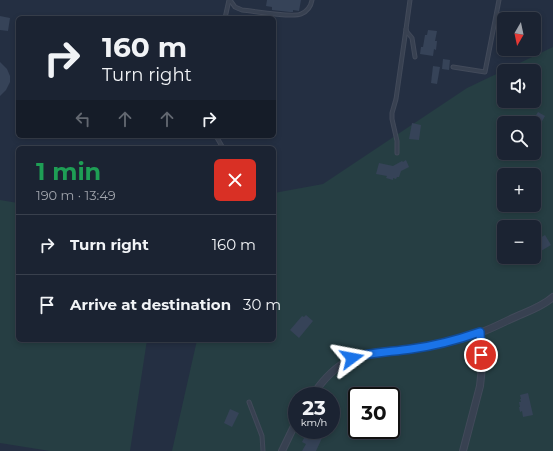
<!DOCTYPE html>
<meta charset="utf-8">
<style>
body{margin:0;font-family:Montserrat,sans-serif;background:#242b3a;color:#f1f3f6;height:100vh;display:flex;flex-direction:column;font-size:15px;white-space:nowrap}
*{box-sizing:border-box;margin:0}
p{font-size:13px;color:#a0a4ac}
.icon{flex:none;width:22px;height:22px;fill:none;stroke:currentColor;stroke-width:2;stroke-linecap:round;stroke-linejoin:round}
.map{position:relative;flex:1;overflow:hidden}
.sheet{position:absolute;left:16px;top:146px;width:260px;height:196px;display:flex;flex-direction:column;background:#1b2332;border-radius:6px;box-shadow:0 2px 6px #0003,0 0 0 1px #39404d}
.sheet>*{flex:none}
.banner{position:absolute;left:16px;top:16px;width:260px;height:122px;border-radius:6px;box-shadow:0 2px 6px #0003,0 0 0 1px #39404d;background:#1b2332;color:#f1f3f6;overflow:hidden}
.needle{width:26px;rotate:189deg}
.controls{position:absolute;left:497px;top:12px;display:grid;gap:8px}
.controls a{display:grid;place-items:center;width:44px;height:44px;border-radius:6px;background:#1b2332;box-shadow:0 2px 6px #0003,0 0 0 1px #39404d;font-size:20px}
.speed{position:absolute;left:288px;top:387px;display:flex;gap:8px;font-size:20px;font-weight:700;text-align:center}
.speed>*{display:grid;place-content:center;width:52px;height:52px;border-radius:50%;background:#1b2332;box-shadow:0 2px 6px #0003,0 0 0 1px #39404d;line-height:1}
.speed small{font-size:10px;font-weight:400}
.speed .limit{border:2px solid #111;border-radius:6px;background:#fff;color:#111}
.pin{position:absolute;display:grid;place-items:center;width:34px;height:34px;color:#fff;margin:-17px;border:2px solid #fff;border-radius:50%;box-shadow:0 1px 4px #0007}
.me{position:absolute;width:44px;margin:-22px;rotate:77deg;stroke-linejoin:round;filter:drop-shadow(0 0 3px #0008)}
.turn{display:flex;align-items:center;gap:14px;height:84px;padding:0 20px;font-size:18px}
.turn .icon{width:52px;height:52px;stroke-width:2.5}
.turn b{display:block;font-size:28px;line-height:34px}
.lanes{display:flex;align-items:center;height:38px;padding:0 20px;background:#0003;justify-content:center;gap:20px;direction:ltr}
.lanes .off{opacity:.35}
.round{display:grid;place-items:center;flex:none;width:42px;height:42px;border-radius:6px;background:#242b3a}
.head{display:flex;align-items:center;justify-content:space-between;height:68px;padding:0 20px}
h1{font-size:24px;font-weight:700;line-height:30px;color:#1e9e55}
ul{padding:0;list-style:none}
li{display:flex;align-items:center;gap:12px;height:60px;padding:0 20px;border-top:1px solid #39404d}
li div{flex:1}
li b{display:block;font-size:15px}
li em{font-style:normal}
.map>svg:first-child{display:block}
</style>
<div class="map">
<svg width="553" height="451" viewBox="0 0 553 451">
<rect width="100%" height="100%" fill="#242f42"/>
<!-- green -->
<g fill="#263e43" fill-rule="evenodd">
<path d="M553,47V451H172L197,340H274V193L323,184L467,88ZM504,71H534V101H504ZM504,123H534V153H504ZM504,175H534V205H504ZM504,227H534V257H504ZM297,396H331V430H297ZM357,396H391V430H357Z"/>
<polygon points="0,200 18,203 18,340 147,340 130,451 50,451 0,443"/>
</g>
<!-- building -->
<g fill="#364358">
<polygon points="267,0 301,0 299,11 293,10 293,12 290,12 272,10 272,7 266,6"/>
<polygon points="0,16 10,18 8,31 0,30"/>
<polygon points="428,30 437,31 435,41 437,41 436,50 434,49 433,56 420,54 421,47 423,47 425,35 427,35"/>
<polygon points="443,59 450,60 449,70 442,69"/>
<polygon points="0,62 7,69 10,76 10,82 6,90 0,96"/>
<polygon points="433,66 440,67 437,84 431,83"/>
<polygon points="538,112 545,116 537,130 534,128 534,123 524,123 528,117 533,120"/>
<polygon points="412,123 421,125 419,140 409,139"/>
<polygon points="406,160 409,167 401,171 399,177 397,177 396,179 393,178 393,180 386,178 387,176 376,174 379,163 393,166 402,161 403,162"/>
<polygon points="545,235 551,245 541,251 535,241"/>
<polygon points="306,315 313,321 299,338 290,330 302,316 304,317"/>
<polygon points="528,393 533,415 523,417 522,411 520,412 519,407 520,407 519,402 521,402 520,399 521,399 520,395"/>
<polygon points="230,409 239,413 232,427 224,423"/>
<polygon points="312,430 320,430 317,435 322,438 316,451 302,451 306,444 302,442 305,436 308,438"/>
</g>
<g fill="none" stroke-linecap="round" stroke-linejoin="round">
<defs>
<g id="service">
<path d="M230,0L235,7L242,10C254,11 292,18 301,14C308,11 311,6 312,0"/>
<polyline points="410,0 406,29 407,32 412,38 415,57"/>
<polyline points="225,18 229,0"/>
<polyline points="453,67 485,72 499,0"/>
<polyline points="216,136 223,148"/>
<polyline points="397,153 397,141 392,119 392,113 396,99 406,29"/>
<polyline points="249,402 262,436 263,451"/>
</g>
<g id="minor">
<path d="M312,396C322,381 334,367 351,359C367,351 393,352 411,349C434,346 457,341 479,333C491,329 502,323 513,318C526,312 542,307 553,297"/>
<polyline points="282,451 297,420"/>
<polyline points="463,451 480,386 482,367 480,332"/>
</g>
</defs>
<!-- service casing -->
<use href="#service" stroke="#424a5a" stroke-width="5"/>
<!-- minor casing -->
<use href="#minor" stroke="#424a5a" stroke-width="8"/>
<!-- service -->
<use href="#service" stroke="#384151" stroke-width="3"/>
<!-- minor -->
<use href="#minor" stroke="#384151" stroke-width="6"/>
</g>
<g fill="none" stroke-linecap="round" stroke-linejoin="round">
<defs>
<path id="route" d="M352,358C371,352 391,352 411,349C434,346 457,340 480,332L481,355"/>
</defs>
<!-- route casing -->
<use href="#route" stroke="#114b97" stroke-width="10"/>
<!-- route -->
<use href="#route" stroke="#1a73e8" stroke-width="7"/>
</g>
</svg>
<div class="controls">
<a><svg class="needle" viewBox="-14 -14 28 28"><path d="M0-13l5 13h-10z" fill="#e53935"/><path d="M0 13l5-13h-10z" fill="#a0a4ac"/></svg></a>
<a><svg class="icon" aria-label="sound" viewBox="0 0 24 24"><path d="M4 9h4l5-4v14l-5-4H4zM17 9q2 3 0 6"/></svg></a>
<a><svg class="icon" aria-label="search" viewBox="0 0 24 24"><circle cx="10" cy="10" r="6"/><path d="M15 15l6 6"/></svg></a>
<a>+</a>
<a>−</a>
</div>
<div class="speed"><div>23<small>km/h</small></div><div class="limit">30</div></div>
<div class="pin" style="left:481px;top:355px;background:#d93025"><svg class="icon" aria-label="arrive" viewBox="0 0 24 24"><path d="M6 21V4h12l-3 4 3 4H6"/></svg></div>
<svg class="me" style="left:352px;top:358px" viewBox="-20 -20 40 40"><path d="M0-17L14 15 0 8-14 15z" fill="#1a73e8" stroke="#fff" stroke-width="4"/></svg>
<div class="banner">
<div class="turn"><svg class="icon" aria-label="right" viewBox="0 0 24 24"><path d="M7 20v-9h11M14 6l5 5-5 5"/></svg><div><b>160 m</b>Turn right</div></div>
<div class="lanes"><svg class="icon off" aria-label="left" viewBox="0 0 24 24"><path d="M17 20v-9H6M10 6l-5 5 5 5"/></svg><svg class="icon off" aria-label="ahead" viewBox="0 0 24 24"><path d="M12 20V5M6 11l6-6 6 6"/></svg><svg class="icon off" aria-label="ahead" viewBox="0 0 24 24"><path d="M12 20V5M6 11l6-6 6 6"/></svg><svg class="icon" aria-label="right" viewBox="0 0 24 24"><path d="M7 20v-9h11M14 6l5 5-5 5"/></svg></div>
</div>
<section class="sheet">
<div class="head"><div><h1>1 min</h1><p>190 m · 13:49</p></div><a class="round" style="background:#d93025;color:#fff"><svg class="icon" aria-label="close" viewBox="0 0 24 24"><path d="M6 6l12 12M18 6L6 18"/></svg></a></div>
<ul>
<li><svg class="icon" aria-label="right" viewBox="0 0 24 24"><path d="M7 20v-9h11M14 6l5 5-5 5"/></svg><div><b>Turn right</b></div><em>160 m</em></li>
<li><svg class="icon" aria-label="arrive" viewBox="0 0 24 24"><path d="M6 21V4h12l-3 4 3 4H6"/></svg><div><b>Arrive at destination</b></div><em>30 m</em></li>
</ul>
</section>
</div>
